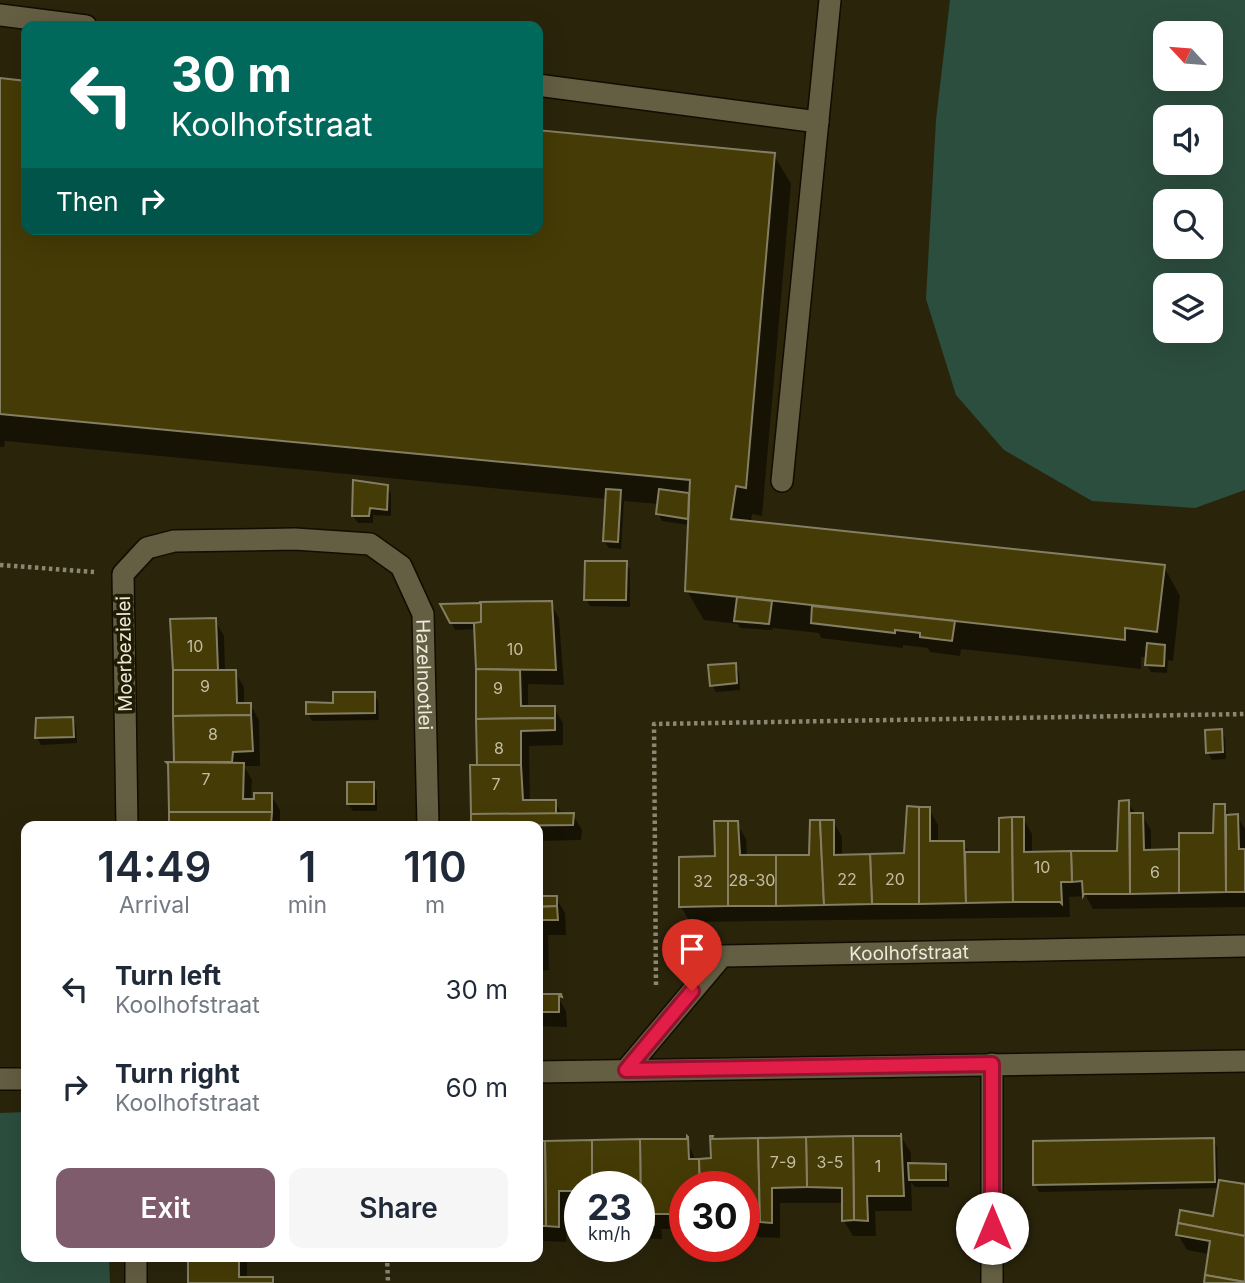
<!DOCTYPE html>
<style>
body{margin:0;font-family:Inter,sans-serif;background:#f6f6f7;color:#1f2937;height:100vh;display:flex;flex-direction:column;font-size:26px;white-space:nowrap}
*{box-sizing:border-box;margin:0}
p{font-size:23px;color:#747a83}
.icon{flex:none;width:38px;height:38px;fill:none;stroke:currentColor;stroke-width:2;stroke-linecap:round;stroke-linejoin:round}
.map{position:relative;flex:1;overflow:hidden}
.details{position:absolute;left:21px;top:821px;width:522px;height:441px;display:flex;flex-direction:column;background:#fff;border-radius:14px;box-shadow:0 7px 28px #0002}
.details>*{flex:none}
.top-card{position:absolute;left:21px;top:21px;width:522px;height:214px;border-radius:14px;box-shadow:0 7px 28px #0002;background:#00695c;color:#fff;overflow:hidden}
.needle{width:46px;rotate:296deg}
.fabs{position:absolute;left:1153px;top:21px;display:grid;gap:14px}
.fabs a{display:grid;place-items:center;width:70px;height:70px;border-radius:14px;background:#fff;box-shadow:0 7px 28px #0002;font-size:35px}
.speed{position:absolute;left:564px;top:1171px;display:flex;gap:14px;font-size:35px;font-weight:700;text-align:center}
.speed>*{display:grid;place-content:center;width:91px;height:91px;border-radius:50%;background:#fff;box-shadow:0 7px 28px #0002;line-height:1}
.speed small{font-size:18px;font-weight:400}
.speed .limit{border:10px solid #d22;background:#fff;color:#111}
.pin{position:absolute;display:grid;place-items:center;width:60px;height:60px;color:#fff;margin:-72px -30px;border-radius:50% 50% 50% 0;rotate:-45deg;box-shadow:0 0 7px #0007}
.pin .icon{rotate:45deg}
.me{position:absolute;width:77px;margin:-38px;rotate:0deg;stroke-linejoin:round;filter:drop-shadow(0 0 5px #0008)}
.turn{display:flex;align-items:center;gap:24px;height:147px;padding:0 35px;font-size:32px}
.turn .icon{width:91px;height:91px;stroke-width:2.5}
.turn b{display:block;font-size:49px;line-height:60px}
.then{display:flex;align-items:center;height:66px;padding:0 35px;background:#0003;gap:14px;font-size:26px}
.eta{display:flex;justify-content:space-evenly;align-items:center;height:119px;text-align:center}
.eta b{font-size:42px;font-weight:600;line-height:49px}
.primary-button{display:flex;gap:14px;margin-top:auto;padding:14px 35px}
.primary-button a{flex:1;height:80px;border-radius:14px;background:#7e5c6b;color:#fff;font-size:28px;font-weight:600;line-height:80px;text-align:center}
.primary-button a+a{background:#f6f6f7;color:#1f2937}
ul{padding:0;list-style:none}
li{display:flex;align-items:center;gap:21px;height:98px;padding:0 35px}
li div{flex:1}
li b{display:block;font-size:26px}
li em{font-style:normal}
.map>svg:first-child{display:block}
</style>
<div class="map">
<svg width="1245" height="1283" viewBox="0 0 1245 1283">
<rect width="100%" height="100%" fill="#2a240b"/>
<!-- green -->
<g fill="#2c4e3f" fill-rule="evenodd">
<path d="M950,0H1245V490L1195,508L1092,501L1004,450L956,395L926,299L936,120ZM1166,33H1211V79H1166ZM1166,117H1211V163H1166ZM1166,201H1211V247H1166ZM1166,285H1211V331H1166Z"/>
<polygon points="26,1112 26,1256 109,1257 110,1283 0,1283 0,1113"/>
</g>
<!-- shadow -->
<g fill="#0007">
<polygon points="0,80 26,83 26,229 537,229 774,155 791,184 762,516 752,514 751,523 1164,567 1180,596 1173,661 1168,660 1167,673 1151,672 1146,664 1147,657 1141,657 1141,669 961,649 960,656 930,652 928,648 903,645 903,648 821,638 819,633 773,628 772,630 740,628 738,624 704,620 687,591 689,525 662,521 658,514 659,504 624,501 621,549 609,548 604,541 607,499 5,441 4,447 0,447"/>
<polygon points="387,486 391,494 391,516 373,515 373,523 358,523 353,516"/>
<polygon points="626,563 630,570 630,607 590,606 586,599"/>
<polygon points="551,603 559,619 564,685 528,684 528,708 554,708 563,723 563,745 529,746 530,802 555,802 562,815 573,815 582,830 581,840 537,841 537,826 473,826 473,767 479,767 477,629 455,630 443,605"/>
<polygon points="215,620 224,636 225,672 235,672 244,687 244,704 250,704 259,720 260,766 244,766 252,780 251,801 271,795 280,810 280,826 170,826 176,764 173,621"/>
<polygon points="735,665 739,672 740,690 716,692 712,685"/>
<polygon points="374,694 378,701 379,720 312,721 308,713"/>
<polygon points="72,719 76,726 77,743 41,745 37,737"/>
<polygon points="1221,731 1225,738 1226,759 1212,760 1208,753"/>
<polygon points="373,784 377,791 377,811 353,811 348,804"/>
<polygon points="1128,802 1136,815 1142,815 1151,830 1151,852 1181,851 1214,835 1224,806 1230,816 1237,816 1245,829 1245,907 1093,909 1086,896 1069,897 1070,917 690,922 681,907 680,858 716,858 737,823 746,839 747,857 810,857 833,821 842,837 842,856 906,855 929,809 938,825 938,843 963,843 970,854 1001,854 1023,818 1032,834 1032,854 1119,852"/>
<polygon points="537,898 556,898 565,913 566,935 548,935 549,970 537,971"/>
<polygon points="537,996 557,996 566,1011 567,1027 537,1026"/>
<polygon points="902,1138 911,1153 911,1165 945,1165 949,1173 949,1187 915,1187 911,1182 912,1211 875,1211 876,1236 853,1236 844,1221 844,1203 780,1203 780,1238 758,1237 749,1222 749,1204 744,1204 744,1186 684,1186 684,1229 661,1229 662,1239 639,1238 639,1186 579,1186 579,1206 567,1206 566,1242 544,1241 537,1229 537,1143 687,1141 696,1161 713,1160 712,1141"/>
<polygon points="1213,1140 1217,1147 1218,1181 1245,1186 1245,1283 1205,1283 1209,1254 1187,1250 1178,1235 1215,1218 1220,1188 1039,1192 1035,1184"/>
<polygon points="189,1256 247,1256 247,1279 272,1279 275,1283 190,1283"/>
</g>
<!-- building -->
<g fill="#453b06" stroke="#847e62" stroke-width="2">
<polygon points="0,78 26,81 26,229 537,229 537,130 775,153 746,488 736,486 731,519 1165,565 1157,632 1125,628 1125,640 685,591 690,480 0,414"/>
<polygon points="353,480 388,485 387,510 370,508 369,516 352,516"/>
<polygon points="606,489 621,490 618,542 603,541"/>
<polygon points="659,489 689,493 688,519 656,514"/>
<polygon points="585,561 627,561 626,600 584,600"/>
<polygon points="737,597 772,601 769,624 734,621"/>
<polygon points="552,601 556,670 476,669 474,624 474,622 481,622 480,602"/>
<polygon points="481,603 481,622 474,623 450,623 440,604"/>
<polygon points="812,606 955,621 952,641 920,637 920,633 895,630 895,633 811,623"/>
<polygon points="216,618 218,670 173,670 170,619"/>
<polygon points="1147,643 1165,645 1164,666 1145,665"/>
<polygon points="736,663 737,683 710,686 708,665"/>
<polygon points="476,669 520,670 521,706 555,706 555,718 476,719"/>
<polygon points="173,670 236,670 237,703 251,703 251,715 173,716"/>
<polygon points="333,692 375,692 375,713 306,714 306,702 333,703"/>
<polygon points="251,715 253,751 233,752 232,762 174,762 173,716"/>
<polygon points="73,717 74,737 35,738 36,718"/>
<polygon points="555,718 555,730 521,731 521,765 477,765 476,719"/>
<polygon points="1222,729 1223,752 1206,753 1205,730"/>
<polygon points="166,762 244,763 243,799 254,799 254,793 272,793 272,812 169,812 168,764"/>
<polygon points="470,765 521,765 523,800 556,800 556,814 471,814"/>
<rect x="347" y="782" width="27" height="22"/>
<polygon points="1129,800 1130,894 1084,894 1083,896 1082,881 1072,882 1071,851 1117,851 1119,801"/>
<polygon points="1214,804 1225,804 1226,892 1179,893 1179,833 1213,833"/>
<polygon points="907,806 919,807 919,904 872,904 870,854 904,853"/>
<polygon points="919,807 930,807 930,841 964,841 966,903 919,904"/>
<polygon points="169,812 272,812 271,826 219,823 219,826 169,826"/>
<polygon points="574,813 573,825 471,826 471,814"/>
<polygon points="1130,813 1143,813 1144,850 1179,849 1179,893 1130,894"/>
<polygon points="1238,814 1239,849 1245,849 1245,892 1226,892 1226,815"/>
<polygon points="1012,817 1013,902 966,903 965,852 999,852 999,818"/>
<polygon points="1012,817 1024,817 1024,852 1071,851 1072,882 1061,882 1062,904 1060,902 1013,902"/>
<polygon points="810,820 820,820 824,905 776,906 776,855 809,855"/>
<polygon points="820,820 834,820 834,855 870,854 872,904 824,905"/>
<polygon points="714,821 728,821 728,906 679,907 679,857 715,856"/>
<polygon points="728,821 738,821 740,855 776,855 776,906 728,906"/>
<polygon points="537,896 557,896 557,906 537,907"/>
<polygon points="557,906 558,920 540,920 541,955 537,955 537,907"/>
<polygon points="537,994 561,994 562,997 559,996 559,1012 537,1012"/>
<polygon points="901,1133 904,1196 867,1196 868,1221 854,1220 853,1136 901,1136"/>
<polygon points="687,1136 688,1137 689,1159 699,1159 700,1186 684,1186 684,1214 654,1214 654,1225 641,1224 640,1139 687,1139"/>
<polygon points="710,1136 713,1136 712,1139 758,1138 760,1222 747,1222 747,1188 744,1186 700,1186 699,1159 711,1158"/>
<polygon points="853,1136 854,1220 842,1221 842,1188 807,1187 806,1137"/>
<polygon points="806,1137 807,1187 772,1188 772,1223 760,1222 758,1138"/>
<polygon points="1214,1138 1215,1182 1033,1185 1033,1141"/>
<polygon points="640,1139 641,1224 639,1224 639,1186 592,1186 592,1140"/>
<polygon points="592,1140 592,1186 579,1186 579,1191 559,1191 559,1227 546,1226 545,1141"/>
<polygon points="537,1141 545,1141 546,1226 537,1226"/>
<polygon points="908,1163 946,1164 946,1180 909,1180"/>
<polygon points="1219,1180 1245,1184 1245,1236 1178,1223 1180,1210 1213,1216"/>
<polygon points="1178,1223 1245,1236 1245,1282 1205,1275 1210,1241 1176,1235"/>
<polygon points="188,1256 239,1256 239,1277 273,1277 273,1283 188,1283"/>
<polygon points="1205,1275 1245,1282 1245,1283 1204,1283"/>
</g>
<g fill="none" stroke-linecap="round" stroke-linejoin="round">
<defs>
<g id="minor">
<polyline points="0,15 86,26"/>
<polyline points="537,85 818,122"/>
<polyline points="782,481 830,0"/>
<path id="s1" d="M127,826L123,574L147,548L174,541L295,539L370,544L401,566L423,614L428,826"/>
<polyline points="992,1064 992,1283"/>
<path id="s2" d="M626,1070L722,956L1245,946"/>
<polyline points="537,1072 1245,1061"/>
<polyline points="0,1079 26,1079"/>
<polyline points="136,1256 136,1283"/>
</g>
</defs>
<!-- minor casing -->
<use href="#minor" stroke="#120d00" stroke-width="24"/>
<!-- path -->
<g stroke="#8b8772" stroke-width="4.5" stroke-dasharray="3.5 3.5" stroke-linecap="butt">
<polyline points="0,565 94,572"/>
<polyline points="656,985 654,724 1245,714"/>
<polyline points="387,1256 388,1283"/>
</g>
<!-- minor -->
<use href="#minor" stroke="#645e43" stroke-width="21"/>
</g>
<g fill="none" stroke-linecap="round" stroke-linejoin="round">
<defs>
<polyline id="route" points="692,991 626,1070 992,1064 992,1228"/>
</defs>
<!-- route casing -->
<use href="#route" stroke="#92132f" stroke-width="18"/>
<!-- route -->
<use href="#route" stroke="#e11d48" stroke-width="12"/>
</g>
<g text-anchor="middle" stroke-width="7" stroke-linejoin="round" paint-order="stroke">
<!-- number labels -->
<g font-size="16" fill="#c2bea4">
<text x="195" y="652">10</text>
<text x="515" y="655">10</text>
<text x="205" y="692">9</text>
<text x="498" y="694">9</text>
<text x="213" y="740">8</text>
<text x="499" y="754">8</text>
<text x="206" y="785">7</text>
<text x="496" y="790">7</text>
<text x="1042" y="873">10</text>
<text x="1155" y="878">6</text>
<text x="847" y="885">22</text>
<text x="895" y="885">20</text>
<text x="752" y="886">28-30</text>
<text x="703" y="887">32</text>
<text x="783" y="1168">7-9</text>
<text x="830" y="1168">3-5</text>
<text x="878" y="1172">1</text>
</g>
<!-- street labels -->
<g font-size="19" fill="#ece9d9" stroke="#201b03">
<text transform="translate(124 654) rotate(-91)" y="7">Moerbezielei</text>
<text dy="7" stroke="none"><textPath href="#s1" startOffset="663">Hazelnootlei</textPath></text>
<text dy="7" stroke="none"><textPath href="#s2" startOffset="336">Koolhofstraat</textPath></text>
</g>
</g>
</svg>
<div class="fabs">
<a><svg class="needle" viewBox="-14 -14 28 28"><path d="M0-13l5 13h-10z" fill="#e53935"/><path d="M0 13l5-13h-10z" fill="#747a83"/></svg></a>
<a><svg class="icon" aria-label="sound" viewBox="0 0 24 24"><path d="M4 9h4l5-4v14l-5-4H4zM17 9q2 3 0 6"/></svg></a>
<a><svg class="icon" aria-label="search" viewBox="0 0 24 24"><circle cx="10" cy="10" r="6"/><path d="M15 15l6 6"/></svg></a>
<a><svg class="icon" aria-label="layers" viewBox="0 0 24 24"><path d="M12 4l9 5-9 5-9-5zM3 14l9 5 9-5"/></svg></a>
</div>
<div class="speed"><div>23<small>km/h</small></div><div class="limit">30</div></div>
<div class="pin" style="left:692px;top:991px;background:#d93025"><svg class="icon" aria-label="arrive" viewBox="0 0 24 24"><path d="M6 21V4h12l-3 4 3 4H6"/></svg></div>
<svg class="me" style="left:992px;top:1228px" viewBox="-20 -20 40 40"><circle r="19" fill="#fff"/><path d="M0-13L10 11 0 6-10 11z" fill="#e11d48"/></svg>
<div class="top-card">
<div class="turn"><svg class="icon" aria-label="left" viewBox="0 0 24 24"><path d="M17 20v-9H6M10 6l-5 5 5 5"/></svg><div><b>30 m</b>Koolhofstraat</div></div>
<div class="then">Then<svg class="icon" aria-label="right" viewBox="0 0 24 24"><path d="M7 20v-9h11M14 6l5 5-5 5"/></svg></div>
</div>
<section class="details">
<div class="eta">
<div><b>14:49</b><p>Arrival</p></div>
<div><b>1</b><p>min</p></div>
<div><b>110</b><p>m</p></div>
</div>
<ul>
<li><svg class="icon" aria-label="left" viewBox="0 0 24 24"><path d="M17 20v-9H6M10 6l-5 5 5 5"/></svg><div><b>Turn left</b><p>Koolhofstraat</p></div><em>30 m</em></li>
<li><svg class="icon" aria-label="right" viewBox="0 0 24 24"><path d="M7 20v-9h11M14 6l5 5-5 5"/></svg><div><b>Turn right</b><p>Koolhofstraat</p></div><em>60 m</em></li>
</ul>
<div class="primary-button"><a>Exit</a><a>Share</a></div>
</section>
</div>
